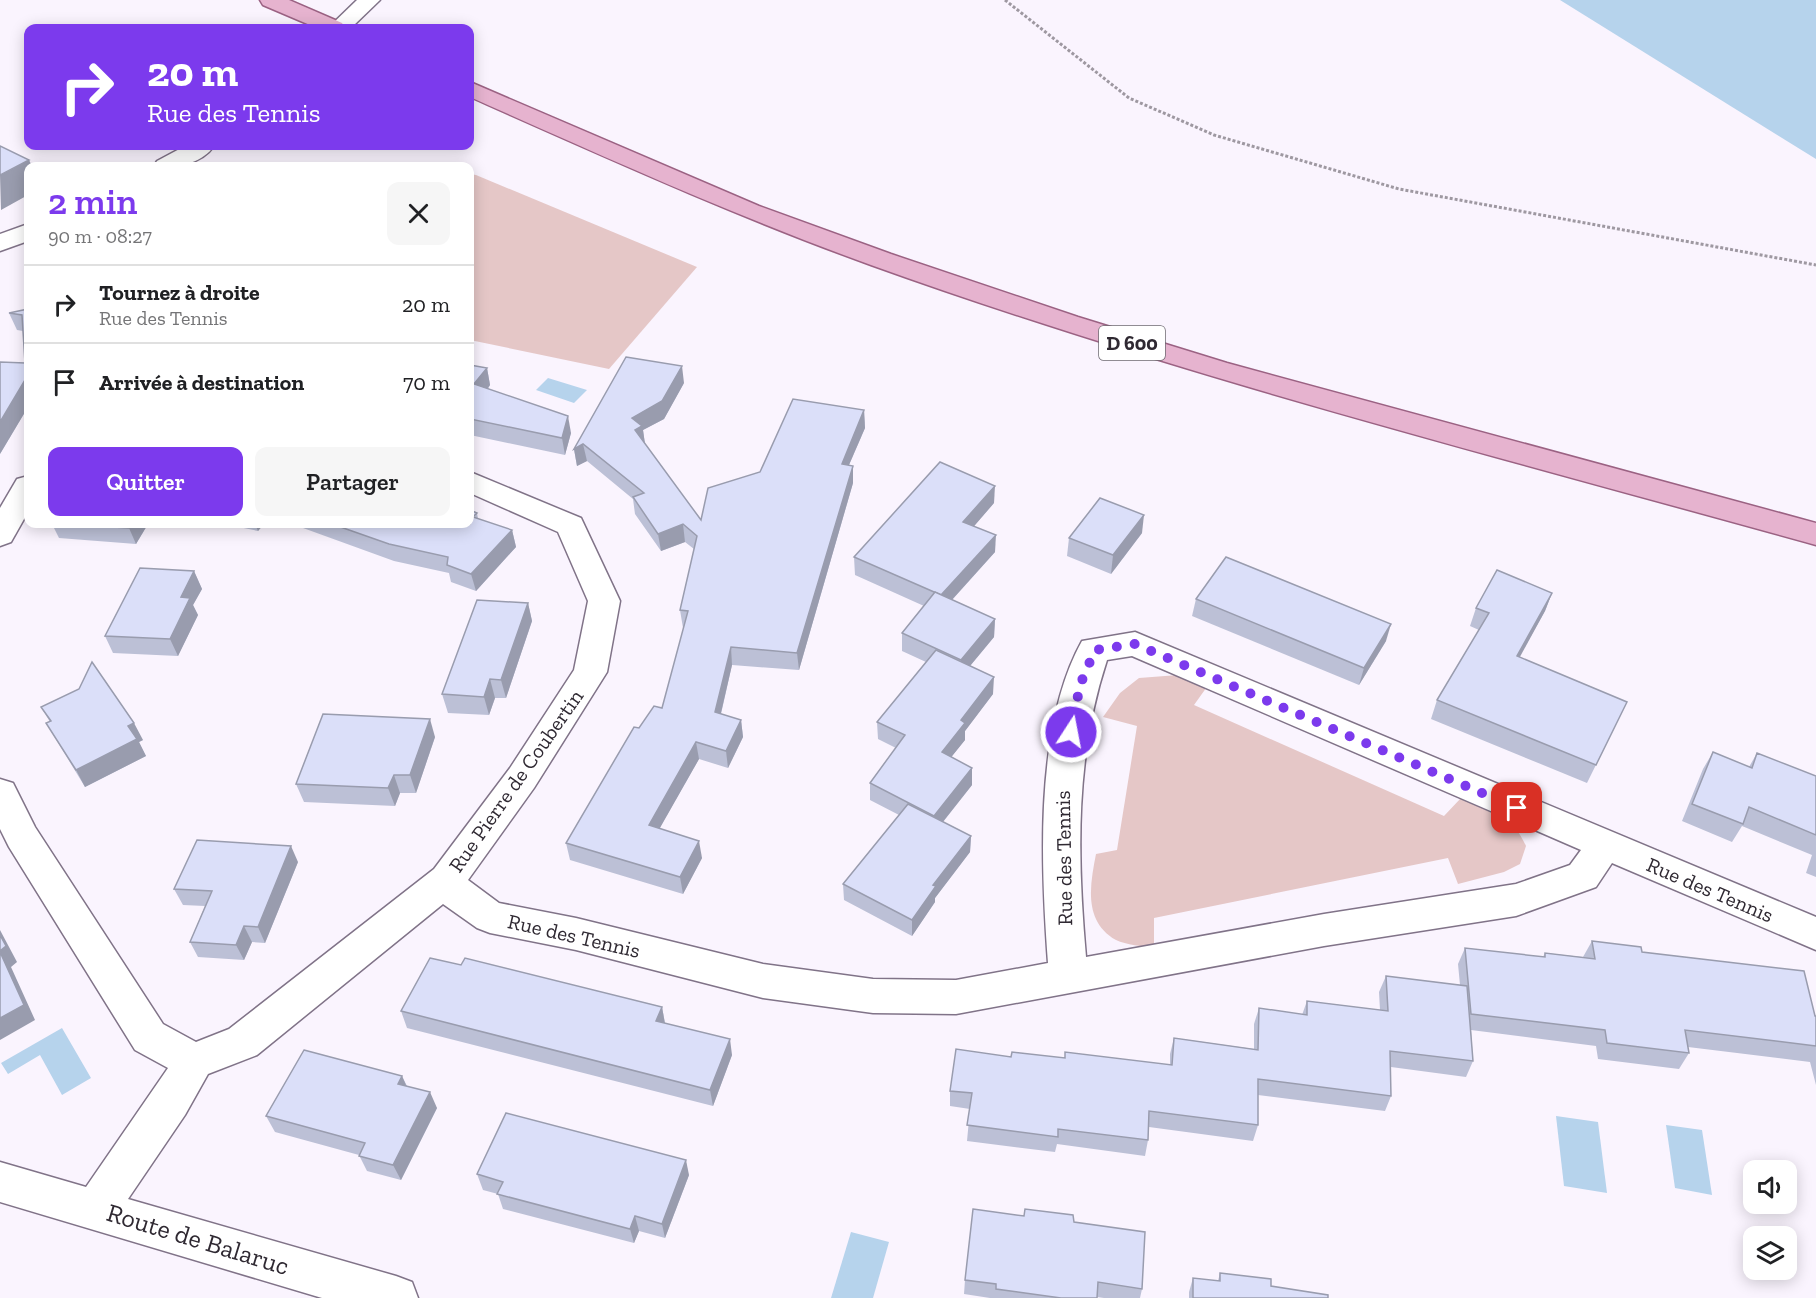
<!DOCTYPE html>
<html lang="fr">
<meta charset="utf-8">
<style>
body{margin:0;font-family:"Zilla Slab",serif;background:#f6f6f6;color:#202124;height:100vh;display:flex;flex-direction:column;font-size:22px;white-space:nowrap}
*{box-sizing:border-box;margin:0}
p{font-size:20px;color:#757577}
.icon{flex:none;width:33px;height:33px;fill:none;stroke:currentColor;stroke-width:2;stroke-linecap:round;stroke-linejoin:round}
.map{position:relative;flex:1;overflow:hidden}
.details{position:absolute;left:24px;top:162px;width:450px;height:366px;display:flex;flex-direction:column;background:#fff;border-radius:12px;box-shadow:0 3px 15px #0003}
.details>*{flex:none}
.hud{position:absolute;left:24px;top:24px;width:450px;height:126px;border-radius:12px;box-shadow:0 3px 15px #0003;background:#7c3aed;color:#fff;overflow:hidden}
.fabs{position:absolute;left:1743px;top:1160px;display:grid;gap:12px}
.fabs a{display:grid;place-items:center;width:54px;height:54px;border-radius:12px;background:#fff;box-shadow:0 3px 15px #0003;font-size:30px}
.pin{position:absolute;display:grid;place-items:center;width:51px;height:51px;color:#fff;margin:-26px;border-radius:12px;box-shadow:0 3px 9px #0006}
.me{position:absolute;width:66px;margin:-33px;rotate:11deg;stroke-linejoin:round;filter:drop-shadow(0 0 4px #0008)}
.turn{display:flex;align-items:center;gap:21px;height:126px;padding:0 24px;font-size:27px}
.turn .icon{width:78px;height:78px;stroke-width:2.5}
.turn b{display:block;font-size:42px;line-height:51px}
.round{display:grid;place-items:center;flex:none;width:63px;height:63px;border-radius:12px;background:#f6f6f6}
.overview{display:flex;align-items:center;justify-content:space-between;height:102px;padding:0 24px}
h1{font-size:36px;font-weight:600;line-height:45px;color:#7c3aed}
.primary-button{display:flex;gap:12px;margin-top:auto;padding:12px 24px}
.primary-button a{flex:1;height:69px;border-radius:12px;background:#7c3aed;color:#fff;font-size:24px;font-weight:600;line-height:69px;text-align:center}
.primary-button a+a{background:#f6f6f6;color:#202124}
ul{padding:0;list-style:none}
li{display:flex;align-items:center;gap:18px;height:78px;padding:0 24px;border-top:2px solid #e0e0e0}
li div{flex:1}
li b{display:block;font-size:22px}
li em{font-style:normal}
.map>svg:first-child{display:block}
</style>
<div class="map">
<svg width="1816" height="1298" viewBox="0 0 1816 1298">
<rect width="100%" height="100%" fill="#faf4fe"/>
<!-- green -->
<g fill="#e5c7c7">
<polygon points="470,174 476,175 697,267 609,369 470,340"/>
<path d="M1178,675L1209,684L1194,705L1444,816L1461,798C1492,807 1512,815 1526,846L1520,864L1504,872L1458,884L1448,858L1154,918V948C1143,946 1126,945 1116,940C1083,921 1090,885 1096,854L1117,850L1137,726L1103,717L1120,693L1139,678Z"/>
</g>
<!-- water -->
<g fill="#b6d3ec">
<polygon points="1560,0 1816,0 1816,159"/>
<polygon points="548,378 587,390 574,403 536,390"/>
<polygon points="62,1028 91,1078 62,1095 40,1055 8,1074 1,1063"/>
<polygon points="1556,1116 1598,1122 1607,1193 1564,1186"/>
<polygon points="1666,1125 1702,1130 1712,1195 1675,1188"/>
<polygon points="851,1232 889,1242 873,1298 831,1298"/>
</g>
<g fill="none" stroke-linecap="round" stroke-linejoin="round">
<defs>
<g id="minor">
<polygon points="357,0 380,0 351,28 328,28"/>
<path d="M185,146H214C201,165 174,168 154,166L157,161Z"/>
<polygon points="28,224 28,241 0,251 0,234"/>
<path d="M470,472L581,518L620,601L607,672L534,788L468,880L499,903L576,918L763,964L873,979L956,980L1048,963C1041,868 1034,727 1082,641L1135,632L1816,917V950L1612,863L1596,887L1516,916L1324,946L956,1014L873,1013L763,998L576,950L490,933L477,928L443,904L257,1055L208,1074L185,1115L128,1199L396,1276L412,1282L418,1298H322L0,1202V1162L86,1187L168,1068L135,1050L9,847L0,829V779L13,783L35,827L163,1024L196,1042L229,1029L434,869L510,768L574,670L588,601L558,532L470,493ZM1132,656L1581,850L1570,865L1516,884L1324,914L1086,957C1077,856 1075,757 1107,660Z"/>
<polygon points="28,476 28,512 11,542 0,546 0,508 17,479"/>
</g>
<g id="major">
<polygon points="260,0 289,0 342,23 345,28 317,28 263,5"/>
<path d="M470,82L759,206L891,254L1078,317L1227,363L1816,523V545C1500,457 1180,376 871,265C735,216 603,156 470,97Z"/>
</g>
</defs>
<!-- minor casing -->
<use href="#minor" stroke="#807388" stroke-width="3"/>
<!-- major casing -->
<use href="#major" stroke="#9b6283" stroke-width="3"/>
<!-- path -->
<polyline stroke="#9e98a1" stroke-width="3" stroke-dasharray="3 2" stroke-linecap="butt" points="1005,0 1129,98 1214,135 1399,189 1816,265"/>
<!-- minor -->
<use href="#minor" fill="#fff" fill-rule="evenodd"/>
<!-- major -->
<use href="#major" fill="#e6b3cf" fill-rule="evenodd"/>
</g>
<!-- wall -->
<g fill="#bcc0d6">
<polygon points="28,309 28,407 0,454 25,363 23,331 17,330 9,313"/>
<polygon points="470,365 487,368 490,385 488,389 571,433 565,455 470,435"/>
<polygon points="684,383 664,419 643,430 645,444 701,520 760,472 864,410 865,428 849,465 853,466 853,483 799,670 732,665 721,714 741,720 743,737 728,768 699,759 659,829 702,858 683,894 570,860 566,843 639,728 662,708 684,628 683,628 680,610 694,549 685,542 661,551 635,514 633,499 587,461 577,466 574,449"/>
<polygon points="994,503 974,526 995,552 952,600 995,619 994,637 970,666 993,694 965,731 965,740 951,757 972,785 943,822 971,836 970,852 935,898 935,902 912,936 844,900 843,884 899,815 870,800 870,783 896,748 878,739 877,722 926,662 902,651 902,633 924,606 855,575 854,557"/>
<polygon points="477,513 478,519 512,530 516,547 476,591 451,582 449,573 394,561 292,524 470,524"/>
<polygon points="52,524 148,524 136,544 59,538"/>
<polygon points="224,524 264,524 258,531"/>
<polygon points="1142,533 1111,574 1067,556 1069,538"/>
<polygon points="194,571 202,589 193,605 198,615 178,656 113,653 105,636"/>
<polygon points="1552,593 1545,611 1519,657 1627,702 1587,783 1431,719 1437,700 1479,630 1470,626 1476,608"/>
<polygon points="1196,599 1386,641 1359,685 1192,616"/>
<polygon points="528,603 532,621 506,698 495,698 489,715 448,713 442,694"/>
<polygon points="41,707 143,740 139,742 146,756 85,787 46,723 50,722"/>
<polygon points="435,737 416,793 400,793 395,806 304,802 296,784"/>
<polygon points="1713,752 1749,767 1757,753 1816,776 1816,877 1806,873 1812,855 1742,826 1732,842 1682,821 1703,769"/>
<polygon points="298,862 265,943 252,942 244,960 198,957 190,942 205,906 183,905 174,889"/>
<polygon points="1592,941 1642,952 1816,1016 1816,1085 1810,1062 1688,1047 1689,1053 1679,1069 1598,1059 1596,1046 1471,1030 1473,1061 1466,1077 1391,1067 1391,1096 1385,1111 1258,1095 1258,1125 1253,1141 1149,1127 1148,1140 1145,1156 1057,1144 1055,1152 967,1141 970,1109 950,1106 950,1091 1011,1057 1065,1058 1170,1065 1170,1054 1174,1038 1254,1049 1254,1024 1259,1008 1302,1015 1307,1001 1380,1010 1379,992 1386,976 1460,985 1458,964 1465,948 1543,957 1545,953 1583,957"/>
<polygon points="461,965 662,1007 665,1023 732,1055 713,1106 407,1028 401,1011"/>
<polygon points="402,1076 407,1086 437,1108 401,1180 367,1171 359,1155 275,1132 266,1116"/>
<polygon points="477,1174 689,1175 665,1238 639,1231 634,1243 503,1209 498,1194 483,1190"/>
<polygon points="1024,1216 1074,1222 1142,1289 1140,1298 1104,1298 1097,1297 1097,1298 990,1298 964,1294 965,1280"/>
<polygon points="1220,1273 1271,1286 1328,1298 1189,1298 1189,1292 1193,1278 1218,1281"/>
</g>
<!-- shaded-wall -->
<g fill="#999cae">
<polygon points="29,160 32,166 28,166 28,195 1,210 0,175"/>
<polygon points="682,366 684,383 664,419 643,430 645,444 638,448 632,418"/>
<polygon points="487,368 490,385 478,401 474,384"/>
<polygon points="28,375 28,407 0,454 0,422"/>
<polygon points="864,410 865,428 842,481 842,464"/>
<polygon points="568,416 571,433 565,455 562,438"/>
<polygon points="583,444 587,461 577,466 574,449"/>
<polygon points="853,466 853,483 799,670 797,653"/>
<polygon points="995,486 994,503 963,539 963,522"/>
<polygon points="1144,515 1142,533 1111,574 1113,555"/>
<polygon points="132,524 148,524 136,544 129,528"/>
<polygon points="255,524 264,524 258,531"/>
<polygon points="683,524 685,542 661,551 658,534"/>
<polygon points="512,530 516,547 476,591 471,574"/>
<polygon points="996,535 995,552 940,613 941,595"/>
<polygon points="194,571 202,589 193,605 198,615 178,656 170,639 181,597"/>
<polygon points="1552,593 1545,611 1510,675 1517,656"/>
<polygon points="528,603 532,621 506,698 501,680"/>
<polygon points="995,619 994,637 960,678 961,660"/>
<polygon points="1391,624 1386,641 1359,685 1364,668"/>
<polygon points="731,647 732,665 717,730 715,712"/>
<polygon points="994,677 993,694 965,731 965,740 941,770 942,752 961,720"/>
<polygon points="490,679 495,698 489,715 484,697"/>
<polygon points="430,719 435,737 416,793 410,775"/>
<polygon points="741,720 743,737 728,768 726,751"/>
<polygon points="134,723 143,740 139,742 146,756 85,787 76,770 128,726"/>
<polygon points="696,742 699,759 652,842 649,825"/>
<polygon points="972,768 972,785 934,833 934,816"/>
<polygon points="394,775 400,793 395,806 388,788"/>
<polygon points="971,836 970,852 935,898 935,902 912,936 912,920 933,885"/>
<polygon points="699,841 702,858 683,894 680,877"/>
<polygon points="291,846 298,862 265,943 258,927"/>
<polygon points="244,926 252,942 244,960 236,945"/>
<polygon points="0,930 17,962 11,967 35,1020 0,1040"/>
<polygon points="662,1007 665,1024 656,1021"/>
<polygon points="730,1039 732,1055 713,1106 710,1090"/>
<polygon points="402,1076 409,1092 398,1084"/>
<polygon points="430,1092 437,1108 401,1180 393,1165"/>
<polygon points="686,1160 689,1175 665,1238 662,1224"/>
<polygon points="635,1216 639,1231 634,1243 630,1229"/>
</g>
<!-- building -->
<g fill="#dbdff9" stroke="#999cae" stroke-width="1.5">
<polygon points="0,146 29,160 0,175"/>
<polygon points="28,309 28,375 0,422 0,362 25,363 22,315 9,313"/>
<polygon points="626,357 682,366 662,401 632,418 642,426 635,430 701,520 708,488 760,472 793,399 864,410 842,464 853,466 797,653 731,647 715,712 741,720 726,751 696,742 649,825 699,841 680,877 566,843 634,727 639,728 654,706 662,708 688,611 680,610 697,536 683,524 658,534 633,497 644,493 583,444 574,449"/>
<polygon points="470,365 487,368 474,384 568,416 562,438 470,419"/>
<polygon points="940,462 995,486 963,522 996,535 941,595 854,557"/>
<polygon points="1100,498 1144,515 1113,555 1069,538"/>
<polygon points="470,510 477,513 473,517 512,530 471,574 447,565 448,557 389,544 332,524 470,524"/>
<polygon points="64,524 132,524 129,528"/>
<polygon points="1226,557 1391,624 1364,668 1196,599"/>
<polygon points="140,568 194,571 181,597 190,598 170,639 105,636"/>
<polygon points="1497,570 1552,593 1517,656 1627,702 1596,765 1437,700 1489,613 1476,608"/>
<polygon points="935,592 995,619 961,660 902,633"/>
<polygon points="477,600 528,603 501,680 490,679 484,697 442,694"/>
<polygon points="936,650 994,677 961,720 965,723 942,752 972,768 934,816 870,783 905,735 877,722"/>
<polygon points="92,662 134,723 128,726 137,739 76,770 46,723 51,721 41,707 79,689"/>
<polygon points="323,714 430,719 410,775 394,775 388,788 296,784"/>
<polygon points="1713,752 1752,768 1757,753 1816,776 1816,835 1749,807 1743,824 1692,804"/>
<polygon points="908,804 971,836 933,885 936,886 912,920 843,884"/>
<polygon points="197,840 291,846 258,927 244,926 236,945 190,942 212,891 174,889"/>
<polygon points="0,935 6,946 0,951"/>
<polygon points="1592,941 1641,947 1642,952 1804,971 1815,1016 1816,1016 1816,1046 1685,1030 1689,1053 1607,1043 1605,1030 1471,1014 1465,948 1545,957 1545,953 1595,959"/>
<polygon points="0,952 24,1005 0,1018"/>
<polygon points="430,958 461,965 465,958 662,1007 656,1021 730,1039 710,1090 401,1011"/>
<polygon points="1386,976 1467,986 1473,1061 1390,1051 1391,1096 1258,1079 1258,1125 1149,1111 1148,1140 1058,1129 1058,1137 967,1125 972,1093 950,1091 956,1049 1011,1057 1012,1052 1065,1058 1065,1052 1172,1065 1174,1038 1258,1050 1259,1008 1307,1015 1307,1001 1388,1011"/>
<polygon points="304,1050 402,1076 398,1084 430,1092 393,1165 359,1156 365,1143 266,1116"/>
<polygon points="506,1113 686,1160 662,1224 635,1216 630,1229 497,1194 503,1182 477,1174"/>
<polygon points="973,1209 1024,1216 1025,1209 1073,1215 1074,1222 1145,1232 1142,1289 1098,1282 1097,1298 1061,1298 996,1289 996,1284 965,1280"/>
<polygon points="1220,1273 1271,1279 1271,1286 1328,1295 1328,1298 1193,1298 1193,1278 1220,1281"/>
</g>
<g fill="none" stroke-linecap="round" stroke-linejoin="round">
<!-- route -->
<polyline stroke="#7c3aed" stroke-width="10" stroke-dasharray="0 18" points="1071,732 1080,685 1095,650 1135,644 1517,808"/>
</g>
<g text-anchor="middle" stroke-width="4.5" stroke-linejoin="round" paint-order="stroke">
<!-- shield labels -->
<rect fill="#fff" stroke="#6d6970" stroke-width="1.5" x="1099" y="326" width="66" height="34" rx="4.5"/>
<g font-size="20" font-weight="bold" fill="#2f2932">
<text x="1132" y="350">D 600</text>
</g>
<!-- street labels -->
<g font-size="21" fill="#2f2932" stroke="#fff">
<text transform="translate(516 781) rotate(-55)" y="7">Rue Pierre de Coubertin</text>
<text transform="translate(1064 858) rotate(-91)" y="7">Rue des Tennis</text>
<text transform="translate(1710 890) rotate(23)" y="7">Rue des Tennis</text>
<text transform="translate(574 936) rotate(13)" y="7">Rue des Tennis</text>
</g>
<!-- near-street labels -->
<g font-size="26" fill="#2f2932" stroke="#fff">
<text transform="translate(198 1239) rotate(17)" y="9">Route de Balaruc</text>
</g>
</g>
</svg>
<div class="fabs">
<a><svg class="icon" aria-label="sound" viewBox="0 0 24 24"><path d="M4 9h4l5-4v14l-5-4H4zM17 9q2 3 0 6"/></svg></a>
<a><svg class="icon" aria-label="layers" viewBox="0 0 24 24"><path d="M12 4l9 5-9 5-9-5zM3 14l9 5 9-5"/></svg></a>
</div>
<div class="pin" style="left:1517px;top:808px;background:#d93025"><svg class="icon" aria-label="arrive" viewBox="0 0 24 24"><path d="M6 21V4h12l-3 4 3 4H6"/></svg></div>
<svg class="me" style="left:1071px;top:732px" viewBox="-20 -20 40 40"><circle r="17" fill="#7c3aed" stroke="#fff" stroke-width="3"/><path d="M0-11L8 9 0 5-8 9z" fill="#fff"/></svg>
<div class="hud">
<div class="turn"><svg class="icon" aria-label="right" viewBox="0 0 24 24"><path d="M7 20v-9h11M14 6l5 5-5 5"/></svg><div><b>20 m</b>Rue des Tennis</div></div>
</div>
<section class="details">
<div class="overview"><div><h1>2 min</h1><p>90 m · 08:27</p></div><a class="round"><svg class="icon" aria-label="close" viewBox="0 0 24 24"><path d="M6 6l12 12M18 6L6 18"/></svg></a></div>
<ul>
<li><svg class="icon" aria-label="right" viewBox="0 0 24 24"><path d="M7 20v-9h11M14 6l5 5-5 5"/></svg><div><b>Tournez à droite</b><p>Rue des Tennis</p></div><em>20 m</em></li>
<li><svg class="icon" aria-label="arrive" viewBox="0 0 24 24"><path d="M6 21V4h12l-3 4 3 4H6"/></svg><div><b>Arrivée à destination</b></div><em>70 m</em></li>
</ul>
<div class="primary-button"><a>Quitter</a><a>Partager</a></div>
</section>
</div>
